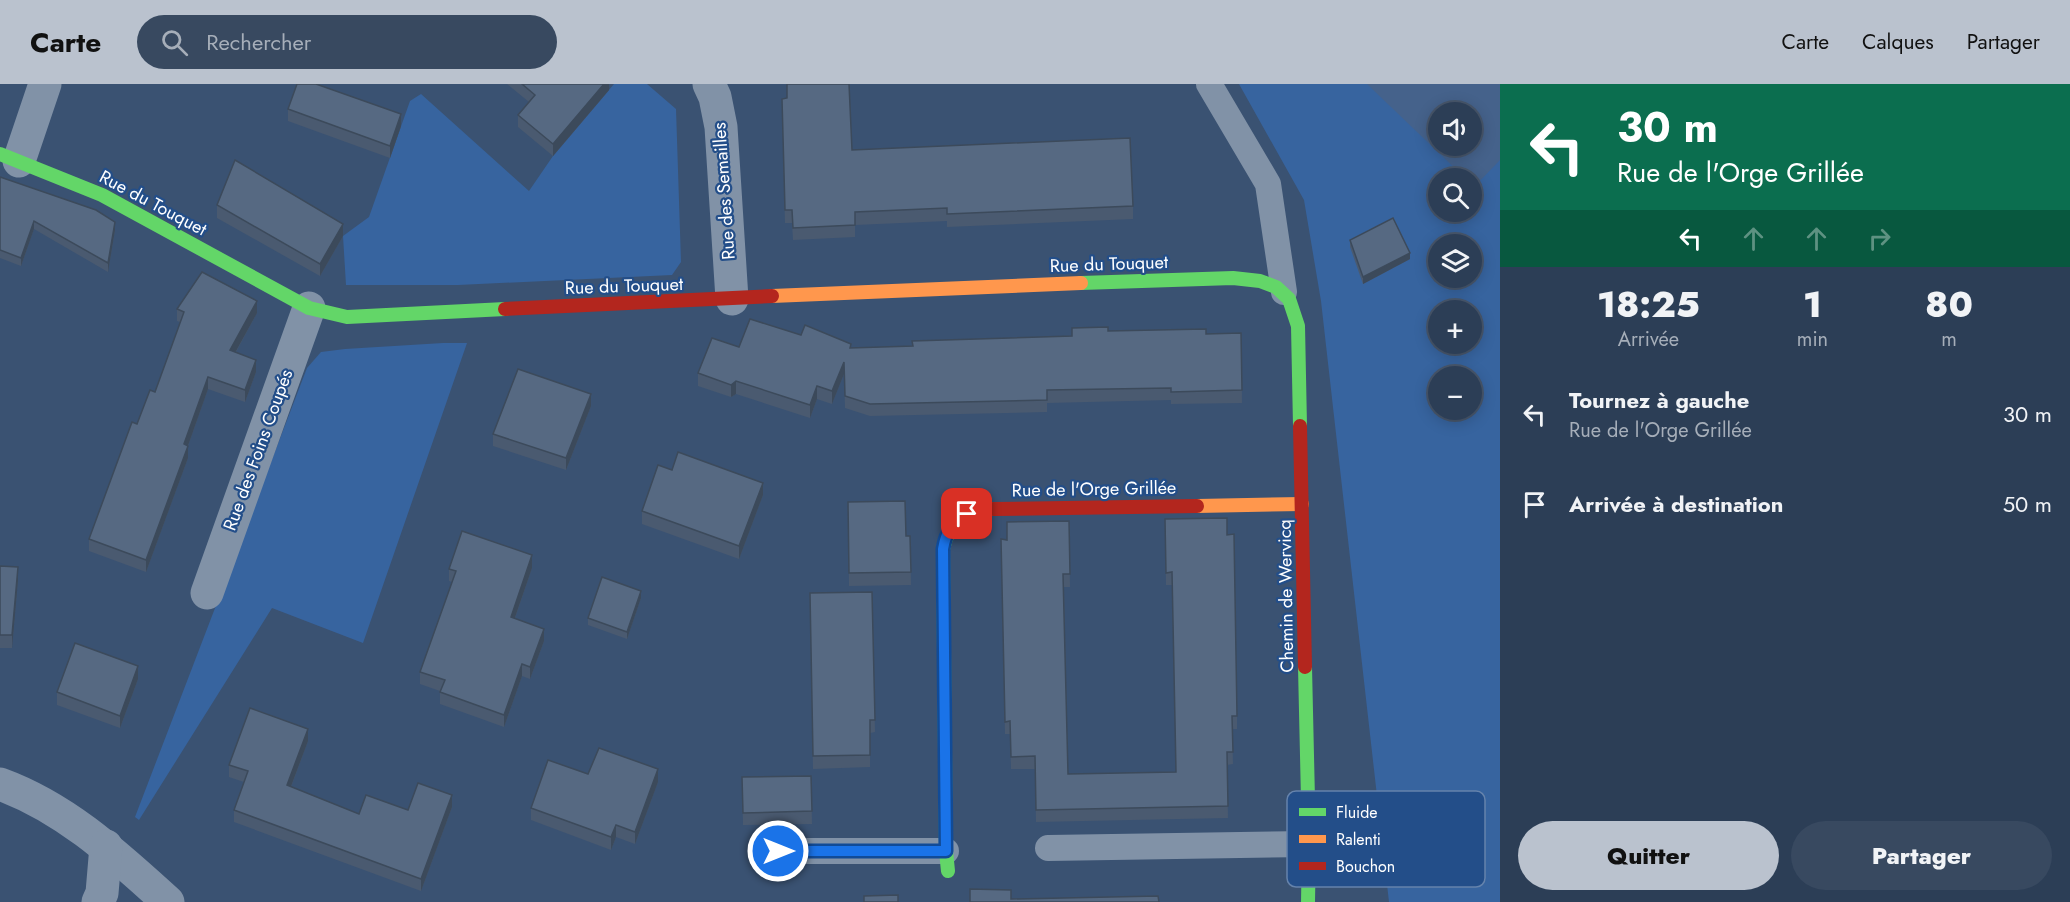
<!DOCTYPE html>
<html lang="fr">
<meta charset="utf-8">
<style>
body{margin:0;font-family:Jost,sans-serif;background:#384960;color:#f1f3f6;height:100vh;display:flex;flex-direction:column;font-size:22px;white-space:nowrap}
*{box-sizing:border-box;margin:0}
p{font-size:20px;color:#a6aeb9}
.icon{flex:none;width:33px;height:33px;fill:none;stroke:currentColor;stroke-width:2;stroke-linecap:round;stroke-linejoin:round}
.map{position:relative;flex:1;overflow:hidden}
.panel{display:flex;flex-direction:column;background:#2c3e56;width:570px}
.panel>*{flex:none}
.guide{background:#0b6e4f;color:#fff;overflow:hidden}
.controls{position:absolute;left:1428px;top:18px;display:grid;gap:12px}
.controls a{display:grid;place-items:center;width:54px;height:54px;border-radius:50%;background:#2c3e56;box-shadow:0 3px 15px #0003,0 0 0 2px #48576c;font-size:30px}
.pin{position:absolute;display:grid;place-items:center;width:51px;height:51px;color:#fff;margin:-26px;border-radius:12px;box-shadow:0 3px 9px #0006}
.me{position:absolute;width:66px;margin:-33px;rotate:90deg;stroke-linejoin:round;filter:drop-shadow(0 0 4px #0008)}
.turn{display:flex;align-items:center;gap:21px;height:126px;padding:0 18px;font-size:27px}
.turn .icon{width:78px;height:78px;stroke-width:2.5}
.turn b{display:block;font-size:42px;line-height:51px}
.lanes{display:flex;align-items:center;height:57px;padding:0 18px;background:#0003;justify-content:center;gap:30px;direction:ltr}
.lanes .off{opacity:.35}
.eta{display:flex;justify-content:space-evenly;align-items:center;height:102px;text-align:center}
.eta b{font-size:36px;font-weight:800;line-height:42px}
.primary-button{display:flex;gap:12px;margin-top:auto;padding:12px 18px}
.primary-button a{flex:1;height:69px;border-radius:36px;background:#bac2ce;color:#111;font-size:24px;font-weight:800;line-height:69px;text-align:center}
.primary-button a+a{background:#384960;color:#f1f3f6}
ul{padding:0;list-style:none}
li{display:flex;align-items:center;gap:18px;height:90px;padding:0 18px}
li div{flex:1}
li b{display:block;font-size:22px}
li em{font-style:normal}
header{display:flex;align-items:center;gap:36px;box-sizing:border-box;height:84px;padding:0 30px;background:#bac2ce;color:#111}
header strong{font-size:28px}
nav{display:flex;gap:33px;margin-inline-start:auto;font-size:21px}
.search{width:420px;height:54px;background:#384960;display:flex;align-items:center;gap:15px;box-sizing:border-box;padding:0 21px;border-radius:33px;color:#a6aeb9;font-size:22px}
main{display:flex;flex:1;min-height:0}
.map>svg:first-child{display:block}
</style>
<header>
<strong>Carte</strong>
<div class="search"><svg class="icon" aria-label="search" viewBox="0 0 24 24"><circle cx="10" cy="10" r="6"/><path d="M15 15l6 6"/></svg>Rechercher</div>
<nav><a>Carte</a><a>Calques</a><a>Partager</a></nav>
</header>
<main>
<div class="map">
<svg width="1500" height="818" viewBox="0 0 1500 818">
<rect width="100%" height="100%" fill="#3a5272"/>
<!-- green -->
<g fill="#37649f" fill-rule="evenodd">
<polygon points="614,0 647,0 676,25 681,178 672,191 458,201 346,201 343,152 369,133 410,17 421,10 529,107 553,72"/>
<path d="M1239,0H1500V818H1389L1321,217L1304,116ZM1438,28H1472V62H1438ZM1438,94H1472V128H1438ZM1438,160H1472V194H1438ZM1438,226H1472V260H1438ZM1438,292H1472V326H1438Z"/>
<polygon points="443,259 467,259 363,559 272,524 139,736 135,733 307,284 321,268 345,265"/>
</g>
<!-- water -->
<path fill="#45628b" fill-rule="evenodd" d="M1367,0H1500V76L1474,103L1472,101V94H1465ZM1438,28H1472V62H1438Z"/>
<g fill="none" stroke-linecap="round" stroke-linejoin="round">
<!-- lane -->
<g stroke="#8192a7" stroke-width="26">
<polyline points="1209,0 1268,100 1284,208"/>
<polyline points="1048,764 1309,760"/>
<polyline points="778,767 946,767"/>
</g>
<!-- street -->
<g stroke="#8192a7" stroke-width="33">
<polyline points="709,0 715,13 721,43 732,215"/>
<polyline points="19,77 45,0"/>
<polyline points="207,509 309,224"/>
<path d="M0,700C66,724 116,771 168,818"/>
<polyline points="98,818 102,809 106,762"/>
</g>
<!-- fast -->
<g stroke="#63d668" stroke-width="14">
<polyline points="0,70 102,111 309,224 347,233 505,225"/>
<polyline points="1081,199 1233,194 1260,197 1276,203 1289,215 1298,242 1300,342"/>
<polyline points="1305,583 1309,760 1308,818"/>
<path d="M948,787L946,767L943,465C949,438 965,425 993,425"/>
</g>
<!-- slow -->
<g stroke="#ff974d" stroke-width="14">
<polyline points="772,212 1081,199"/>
<polyline points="1197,422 1302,420"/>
</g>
<!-- jam -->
<g stroke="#b3261e" stroke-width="14">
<polyline points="505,225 772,212"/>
<polyline points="1300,342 1305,583"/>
<polyline points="993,425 1197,422"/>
</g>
</g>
<!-- wall -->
<g fill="#4a5a70">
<polygon points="507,0 609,0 609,6 553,72 518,43 518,31 529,18"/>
<polygon points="787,0 852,66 1133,122 1133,135 947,143 947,137 855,141 855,153 793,156 792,139 785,139 782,15 787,14"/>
<polygon points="288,25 401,42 390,74 288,37"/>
<polygon points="0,93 115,146 108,188 34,145 21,182 0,174"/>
<polygon points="217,121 343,152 320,192 217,134"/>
<polygon points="1350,156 1410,175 1363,200 1350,163"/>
<polygon points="177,225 257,229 236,268 256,288 245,318 208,305 188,362 188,374 146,488 89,467 89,455 155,308 180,238 177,237"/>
<polygon points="1108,247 1206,250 1241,249 1242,319 1171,320 1171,316 1047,319 1047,328 870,332 845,324 844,290 832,320 817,315 810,334 736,310 731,313 698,302 698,289 739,263 801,251 851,264 913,262 1072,252"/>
<polygon points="591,322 566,386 493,362 493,350"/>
<polygon points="672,386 763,411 739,475 642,440 642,427"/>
<polygon points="848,418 906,452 910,452 911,501 849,502"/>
<polygon points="1165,435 1227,451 1237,632 1237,645 1232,645 1233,680 1227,681 1228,734 1036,738 1035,685 1011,685 1010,650 1005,650 1001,455 1007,456 1069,437 1070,503 1064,503 1068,690 1176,688 1172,501 1166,501"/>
<polygon points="0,482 18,496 12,564 0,564"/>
<polygon points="532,484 515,534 544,557 530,595 522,592 504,643 440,620 440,607 420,600 420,588 452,498 449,497 449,485"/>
<polygon points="872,508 875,648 870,649 870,683 813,685 810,509"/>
<polygon points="641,514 627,555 588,541 588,534"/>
<polygon points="138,595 120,644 57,621 57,608"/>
<polygon points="308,657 291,703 359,730 452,723 421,807 234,738 234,726 244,698 229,693 229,681"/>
<polygon points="588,690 658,698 635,760 616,753 611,766 531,736 531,724"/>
<polygon points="811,692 812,740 743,741 742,693"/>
</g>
<!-- shaded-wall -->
<g fill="#3c4a5b">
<polygon points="604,0 609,0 609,6 553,72 553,60"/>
<polygon points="401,30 401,42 390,74 390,62"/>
<polygon points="34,137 34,145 21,182 21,174"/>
<polygon points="115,138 115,146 108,188 108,179"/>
<polygon points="343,140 343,152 320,192 320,180"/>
<polygon points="1410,169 1410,175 1363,200 1363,193"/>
<polygon points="257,217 257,229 230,278 230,266"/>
<polygon points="256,276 256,288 245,318 245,306"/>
<polygon points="844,278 844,290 832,320 832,307"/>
<polygon points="208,293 208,305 184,373 184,360"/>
<polygon points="736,297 736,310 731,313 731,301"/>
<polygon points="817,302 817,315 810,334 810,321"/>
<polygon points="591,310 591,322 566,386 566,374"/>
<polygon points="188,362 188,374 146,488 146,476"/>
<polygon points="763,399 763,411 739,475 739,462"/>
<polygon points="532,471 532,484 511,545 511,533"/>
<polygon points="18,483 18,496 12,564 12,551"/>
<polygon points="641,507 641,514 627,555 627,548"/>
<polygon points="544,545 544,557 530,595 530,583"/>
<polygon points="522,580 522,592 504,643 504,631"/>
<polygon points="138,582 138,595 120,644 120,632"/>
<polygon points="308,645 308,657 287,713 287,701"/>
<polygon points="658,685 658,698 635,760 635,748"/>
<polygon points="452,711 452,723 421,807 421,795"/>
<polygon points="616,741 616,753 611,766 611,753"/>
</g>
<!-- building -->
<g fill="#566982" stroke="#3c4a5b" stroke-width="1.5">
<polygon points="297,0 316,0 401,30 390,62 288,25"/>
<polygon points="522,0 604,0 553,60 518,31 535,11"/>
<polygon points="787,0 849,0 852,66 1130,54 1133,122 947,130 947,124 855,128 855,141 793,144 792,126 785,126 782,15 787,14"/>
<polygon points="235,76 343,140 320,180 217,121"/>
<polygon points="0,93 96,126 115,138 108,179 34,137 21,174 0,166"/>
<polygon points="1393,134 1410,169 1363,193 1350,156"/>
<polygon points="202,188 257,217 230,266 256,276 245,306 208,293 184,360 188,362 146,476 89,455 132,338 137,340 150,306 155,308 184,228 177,225"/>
<polygon points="750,235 801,251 805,241 851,260 850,264 913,262 912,257 1072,252 1072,244 1108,243 1108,247 1206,245 1206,250 1241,249 1242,306 1171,308 1171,304 1047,306 1047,316 870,320 845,312 844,278 832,307 817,302 810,321 736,297 731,301 698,289 712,254 739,263"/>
<polygon points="518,285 591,310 566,374 493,350"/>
<polygon points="678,368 763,399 739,462 642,427 658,381 672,386"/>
<polygon points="905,417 906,452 910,452 911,488 849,489 848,418"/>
<polygon points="1227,434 1227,451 1234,450 1237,632 1232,632 1233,668 1227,668 1228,722 1036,726 1035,672 1011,673 1010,637 1005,638 1001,455 1007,456 1007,438 1069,437 1070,490 1063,490 1068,690 1176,688 1172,488 1166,489 1165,435"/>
<polygon points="462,447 532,471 511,533 544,545 530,583 522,580 504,631 440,608 445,596 420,588 456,487 449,485"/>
<polygon points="0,482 18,483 12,551 0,551"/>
<polygon points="602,493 641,507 627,548 588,534"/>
<polygon points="872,508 875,636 870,636 870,671 813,672 810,509"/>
<polygon points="75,559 138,582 120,632 57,608"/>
<polygon points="250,624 308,645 287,701 359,730 366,711 408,726 418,699 452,711 421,795 234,726 248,687 229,681"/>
<polygon points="599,664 658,685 635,748 616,741 611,753 531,724 548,676 588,690"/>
<polygon points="811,692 812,727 743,729 742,693"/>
<polygon points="970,805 1011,806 1011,815 1158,812 1159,818 970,818"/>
<polygon points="898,811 898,818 864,818 864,812"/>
</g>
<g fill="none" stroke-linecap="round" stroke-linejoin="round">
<defs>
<path id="route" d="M778,767H946L943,465C946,447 952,440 967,430"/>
</defs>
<!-- route casing -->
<use href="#route" stroke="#114b97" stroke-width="15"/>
<!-- route -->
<use href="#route" stroke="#1a73e8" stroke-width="10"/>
</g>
<g text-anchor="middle" stroke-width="4.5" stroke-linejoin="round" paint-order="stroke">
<!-- street labels -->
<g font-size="18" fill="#fff" stroke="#234e89">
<text transform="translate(724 107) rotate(-94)" y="6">Rue des Semailles</text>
<text transform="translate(153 119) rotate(28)" y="6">Rue du Touquet</text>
<text transform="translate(1109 180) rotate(-2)" y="6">Rue du Touquet</text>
<text transform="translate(624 202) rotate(-2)" y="6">Rue du Touquet</text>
<text transform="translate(258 366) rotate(-70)" y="6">Rue des Foins Coupés</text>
<text transform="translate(1094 405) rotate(-1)" y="6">Rue de l'Orge Grillée</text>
<text transform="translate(1286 512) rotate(-91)" y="6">Chemin de Wervicq</text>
</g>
</g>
<!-- legend -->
<rect x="1287" y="707" width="198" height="96" rx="9" fill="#234e89" stroke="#6583ac" stroke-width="1.5"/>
<rect x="1299" y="724" width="27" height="8" fill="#63d668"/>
<rect x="1299" y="751" width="27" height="8" fill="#ff974d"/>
<rect x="1299" y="778" width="27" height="8" fill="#b3261e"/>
<g font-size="16" fill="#fff">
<text x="1336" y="734">Fluide</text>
<text x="1336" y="761">Ralenti</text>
<text x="1336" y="788">Bouchon</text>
</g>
</svg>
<div class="controls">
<a><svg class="icon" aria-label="sound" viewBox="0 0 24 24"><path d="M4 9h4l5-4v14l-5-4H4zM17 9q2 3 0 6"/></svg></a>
<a><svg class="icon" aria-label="search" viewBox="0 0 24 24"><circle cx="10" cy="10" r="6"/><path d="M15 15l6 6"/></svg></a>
<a><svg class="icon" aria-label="layers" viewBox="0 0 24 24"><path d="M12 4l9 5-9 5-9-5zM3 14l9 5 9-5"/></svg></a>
<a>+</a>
<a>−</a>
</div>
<div class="pin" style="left:967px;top:430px;background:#d93025"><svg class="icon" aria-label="arrive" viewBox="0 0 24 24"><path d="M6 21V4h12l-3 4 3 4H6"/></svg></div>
<svg class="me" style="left:778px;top:767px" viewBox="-20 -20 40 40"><circle r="17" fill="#1a73e8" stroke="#fff" stroke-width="3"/><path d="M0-11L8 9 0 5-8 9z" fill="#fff"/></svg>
</div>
<section class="panel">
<div class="guide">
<div class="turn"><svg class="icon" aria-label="left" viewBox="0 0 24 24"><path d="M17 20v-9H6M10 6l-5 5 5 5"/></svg><div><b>30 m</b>Rue de l'Orge Grillée</div></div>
<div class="lanes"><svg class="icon" aria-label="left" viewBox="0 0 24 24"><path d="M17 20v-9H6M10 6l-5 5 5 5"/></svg><svg class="icon off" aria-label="ahead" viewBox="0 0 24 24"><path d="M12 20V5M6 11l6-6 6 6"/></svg><svg class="icon off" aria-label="ahead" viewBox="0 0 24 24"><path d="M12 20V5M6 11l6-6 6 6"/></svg><svg class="icon off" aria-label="right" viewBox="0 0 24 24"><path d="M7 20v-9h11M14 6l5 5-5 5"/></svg></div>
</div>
<div class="eta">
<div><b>18:25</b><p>Arrivée</p></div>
<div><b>1</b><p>min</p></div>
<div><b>80</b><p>m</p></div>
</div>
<ul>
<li><svg class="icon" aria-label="left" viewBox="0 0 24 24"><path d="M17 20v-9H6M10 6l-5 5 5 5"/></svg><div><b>Tournez à gauche</b><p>Rue de l'Orge Grillée</p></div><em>30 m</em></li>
<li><svg class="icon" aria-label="arrive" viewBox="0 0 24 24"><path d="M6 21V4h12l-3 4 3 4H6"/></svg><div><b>Arrivée à destination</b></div><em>50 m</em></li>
</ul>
<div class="primary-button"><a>Quitter</a><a>Partager</a></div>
</section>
</main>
